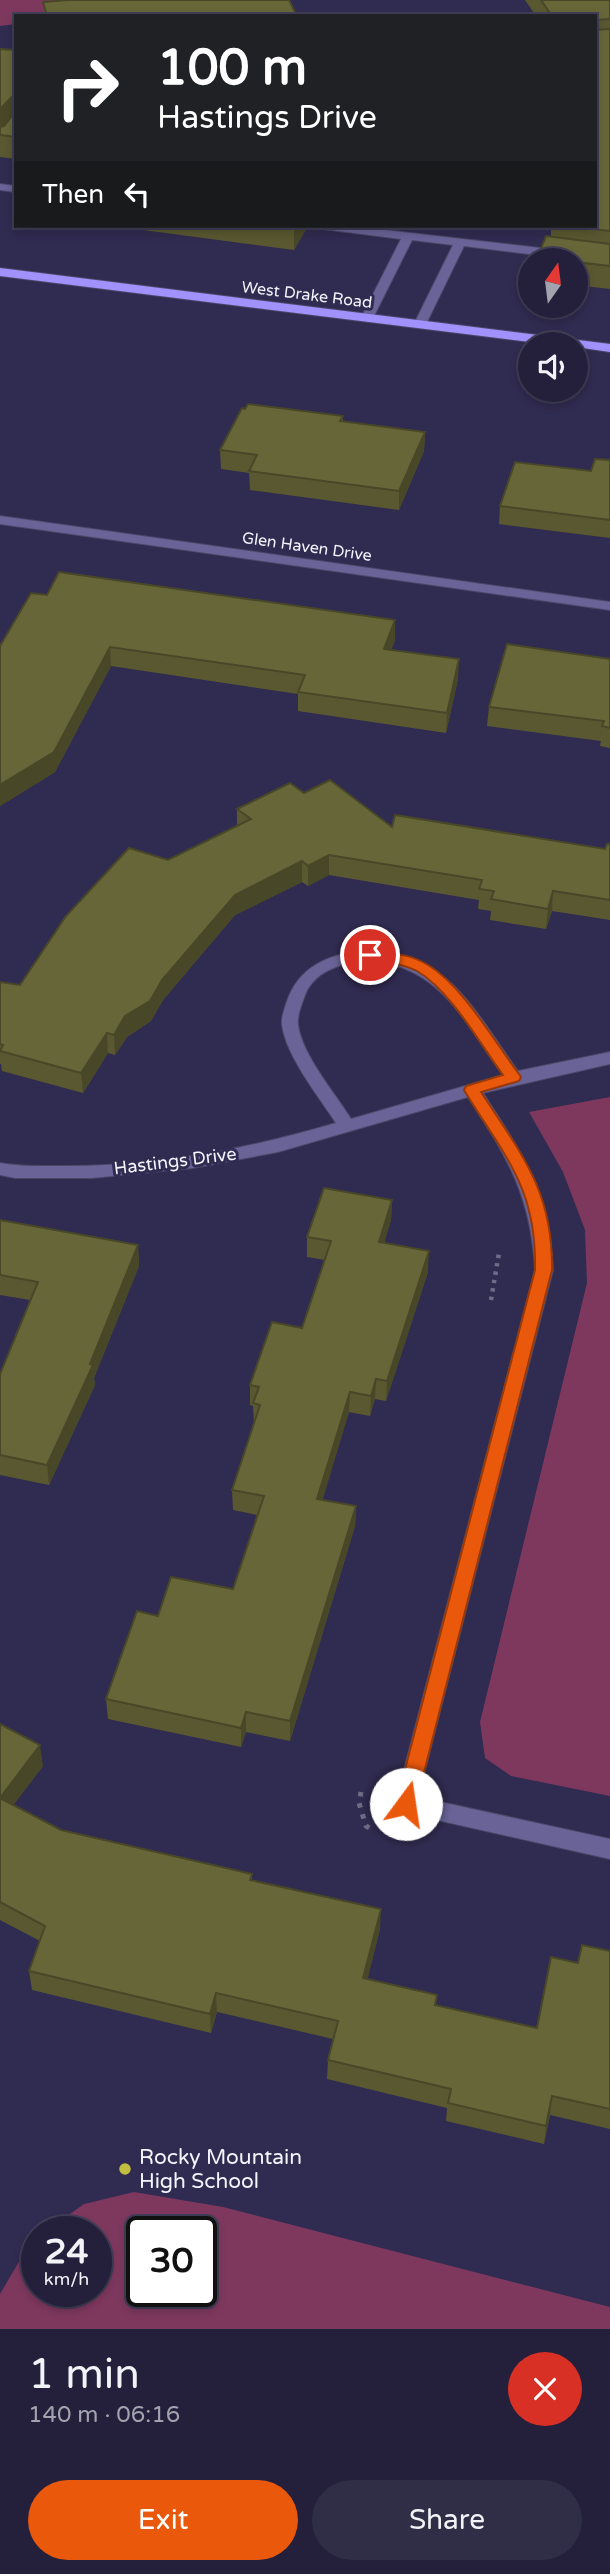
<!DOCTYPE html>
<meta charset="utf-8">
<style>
body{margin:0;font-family:"Varela Round",sans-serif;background:#302d47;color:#f1f3f6;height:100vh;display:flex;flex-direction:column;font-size:26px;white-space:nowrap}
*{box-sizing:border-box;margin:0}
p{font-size:23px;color:#a3a3af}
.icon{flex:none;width:38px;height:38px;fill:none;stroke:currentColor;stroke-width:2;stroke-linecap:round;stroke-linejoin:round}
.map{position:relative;height:2329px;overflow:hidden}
.sheet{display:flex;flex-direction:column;background:#24203c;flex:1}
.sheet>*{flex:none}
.banner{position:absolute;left:14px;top:14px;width:583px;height:214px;border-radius:0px;box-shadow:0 4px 10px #0003,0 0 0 2px #413e56;background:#202124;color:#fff;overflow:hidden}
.needle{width:46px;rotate:14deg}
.fabs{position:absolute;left:518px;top:248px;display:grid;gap:14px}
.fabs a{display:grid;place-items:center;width:70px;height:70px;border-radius:50%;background:#24203c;box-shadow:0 4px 10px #0003,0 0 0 2px #413e56;font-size:35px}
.speed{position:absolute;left:21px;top:2216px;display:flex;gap:14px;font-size:35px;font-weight:700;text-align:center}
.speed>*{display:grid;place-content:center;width:91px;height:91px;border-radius:50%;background:#24203c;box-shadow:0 4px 10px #0003,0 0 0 2px #413e56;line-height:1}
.speed small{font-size:18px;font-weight:400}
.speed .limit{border:4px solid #111;border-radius:10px;background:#fff;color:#111}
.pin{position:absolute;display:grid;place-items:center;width:60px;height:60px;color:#fff;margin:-30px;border:4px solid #fff;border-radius:50%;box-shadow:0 2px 7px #0007}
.me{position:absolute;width:77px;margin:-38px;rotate:14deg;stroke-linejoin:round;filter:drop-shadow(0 0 5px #0008)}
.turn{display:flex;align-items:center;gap:24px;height:147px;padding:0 28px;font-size:32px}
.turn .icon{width:91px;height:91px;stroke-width:2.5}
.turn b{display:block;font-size:49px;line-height:60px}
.then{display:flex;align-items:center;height:66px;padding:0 28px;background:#0003;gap:14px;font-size:26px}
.round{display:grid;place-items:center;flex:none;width:74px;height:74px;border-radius:37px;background:#302d47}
.summary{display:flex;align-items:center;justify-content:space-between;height:119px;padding:0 28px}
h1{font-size:42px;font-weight:600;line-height:52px}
.cta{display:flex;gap:14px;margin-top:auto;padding:14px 28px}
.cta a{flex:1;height:80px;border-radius:42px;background:#ea580c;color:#fff;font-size:28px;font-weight:600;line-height:80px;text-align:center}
.cta a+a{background:#302d47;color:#f1f3f6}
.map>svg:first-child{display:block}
</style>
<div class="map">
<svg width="610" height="2329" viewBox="0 0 610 2329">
<rect width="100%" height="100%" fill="#302b50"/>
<!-- green -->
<g fill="#7e385e" fill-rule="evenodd">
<polygon points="0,0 233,0 93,16 16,16 16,24 0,26"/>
<polygon points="610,1097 610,1796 511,1776 485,1758 480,1722 587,1283 585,1230 563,1172 529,1112"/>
<path d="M134,2192L223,2207L610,2307V2329H0V2294L30,2243L37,2238V2291H96V2231H46L84,2204ZM142,2231H201V2291H142Z"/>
</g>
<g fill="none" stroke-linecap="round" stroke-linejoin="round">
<defs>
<g id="lane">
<polygon points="0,184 16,186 16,192 0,190"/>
<polygon points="317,226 350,226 610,256 610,264 464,246 426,324 420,328 414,324 453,245 412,240 373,318 367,322 361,318 401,239 323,229"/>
</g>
<g id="street">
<polygon points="0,516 610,602 610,610 0,524"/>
<path d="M364,950C451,954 472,1008 518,1071L610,1052V1064L483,1093C523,1154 549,1194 553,1270L418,1797L610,1839V1859L406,1813L398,1811L395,1804L535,1270C531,1196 508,1158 468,1097L278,1152L193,1168L92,1178H15L0,1175V1163C21,1167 43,1166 65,1166C156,1166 248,1149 336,1123C319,1097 286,1056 282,1025C281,1018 284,1010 286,1004C298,966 328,955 364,950ZM364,960C440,964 463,1020 503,1075L351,1119C335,1093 302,1055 298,1025C297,1016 301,1006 304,998C312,972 339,964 364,960Z"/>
</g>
<polygon id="primary" points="0,268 610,344 610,352 576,347 576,345 554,345 0,276"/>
</defs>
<!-- lane casing -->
<use href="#lane" stroke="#4b4768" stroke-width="2"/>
<!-- street casing -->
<use href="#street" stroke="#4b4768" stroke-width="2"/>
<!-- primary casing -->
<use href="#primary" stroke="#4b4768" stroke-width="2"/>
<!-- path-far1 -->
<polyline stroke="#6f6b87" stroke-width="4.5" stroke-dasharray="3.5 5" stroke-linecap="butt" points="491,1300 499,1253"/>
<!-- path -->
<polyline stroke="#6f6b87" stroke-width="5" stroke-dasharray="4.5 7" stroke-linecap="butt" points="361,1792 359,1803 366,1826 373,1830"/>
<!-- lane -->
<use href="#lane" fill="#696397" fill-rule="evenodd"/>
<!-- street -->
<use href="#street" fill="#696397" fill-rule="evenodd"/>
<!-- primary -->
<use href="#primary" fill="#a091fc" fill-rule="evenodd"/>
</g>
<!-- wall -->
<g fill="#595831">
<polygon points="525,0 610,0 610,289 576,285 576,261 537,261 537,258 551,237 551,226 595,226 595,16 536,16"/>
<polygon points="43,2 297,16 43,16"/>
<polygon points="0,49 16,50 16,159 0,157"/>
<polygon points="143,226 308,226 294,250 143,230"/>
<polygon points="343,416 343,421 425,432 424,451 399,510 250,490 249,473 221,469 220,450"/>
<polygon points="610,460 610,538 499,524 500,506 591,471"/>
<polygon points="47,595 395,620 395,640 391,650 458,679 446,733 298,711 298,694 111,666 55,772 0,806 0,646"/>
<polygon points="610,659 610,748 600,746 601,741 487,726 489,707"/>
<polygon points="304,793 392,827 605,849 610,844 610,920 552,911 546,929 490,920 491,911 478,909 479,900 329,875 308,886 302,882 235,915 163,1000 151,1021 127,1037 115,1055 108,1053 83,1093 2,1071 1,1064 0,1064 0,982 20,985 168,860 237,826 237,809"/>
<polygon points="392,1200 391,1220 384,1243 428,1272 386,1401 375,1399 370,1416 349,1412 322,1500 356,1506 355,1526 290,1741 246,1732 241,1747 108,1719 106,1699 158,1616 233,1589 257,1515 233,1510 232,1490 254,1424 253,1406 250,1405 250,1385 302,1328 325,1260 307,1257 307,1237"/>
<polygon points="0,1220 138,1245 139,1266 94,1378 95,1385 49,1485 0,1475 0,1374 30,1300 0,1295"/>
<polygon points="0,1724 43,1766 13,1805 61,1830 252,1874 252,1881 380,1929 367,1979 436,2005 537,2028 578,1963 610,1951 610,2129 550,2115 544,2144 446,2121 447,2108 327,2079 328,2060 333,2039 217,2012 211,2033 32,1990 29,1971 40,1941 0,1920"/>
</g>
<!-- shaded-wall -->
<g fill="#484728">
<polygon points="14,95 16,117 0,132 0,109"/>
<polygon points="295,226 308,226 294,250 294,227"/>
<polygon points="425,432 424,451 399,510 399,491"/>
<polygon points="395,620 395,640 383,668 384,649"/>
<polygon points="110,647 111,666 55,772 0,806 0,785"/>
<polygon points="459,659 458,679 446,733 447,713"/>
<polygon points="329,855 329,875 308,886 308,866"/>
<polygon points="302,861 302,882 235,915 163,1000 151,1021 127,1037 115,1055 114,1035 125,1016 235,895"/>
<polygon points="553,891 552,911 546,929 548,909"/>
<polygon points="107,1033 108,1053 83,1093 81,1073"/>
<polygon points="392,1200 391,1220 378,1262 379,1242"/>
<polygon points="138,1245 139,1266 94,1378 95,1385 49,1485 47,1465 90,1364"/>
<polygon points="429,1251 428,1272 386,1401 387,1381"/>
<polygon points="376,1379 375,1399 370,1416 371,1396"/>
<polygon points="350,1392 349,1412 317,1519 317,1499"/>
<polygon points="356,1506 355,1526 290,1741 290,1721"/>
<polygon points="246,1712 246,1732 241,1747 241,1728"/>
<polygon points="40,1745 43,1766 3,1819 0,1798"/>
<polygon points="381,1909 380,1929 363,1998 363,1978"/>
<polygon points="216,1993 217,2012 211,2033 210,2014"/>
<polygon points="552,2096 550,2115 544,2144 546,2126"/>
</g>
<!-- building -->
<g fill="#676639" stroke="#484728" stroke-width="2">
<polygon points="68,0 289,0 297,16 47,16 43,2"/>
<polygon points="541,0 610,0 610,19 595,20 595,16 552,16"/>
<polygon points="610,29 610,231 566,226 595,226 595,30"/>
<polygon points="0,49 16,50 16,96 14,95 0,109"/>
<polygon points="16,111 16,137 0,135 0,127 4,126"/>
<polygon points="546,236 610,244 610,266 576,262 576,261 562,261 537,258"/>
<polygon points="248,404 343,416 340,421 425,432 399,491 249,471 257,455 220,450 242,408 245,409"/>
<polygon points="595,459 610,460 610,520 500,506 515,462 591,471"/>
<polygon points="59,572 395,620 384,649 459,659 447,713 298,692 305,675 110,647 54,752 0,785 0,646 31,593 47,595"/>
<polygon points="507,644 610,659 610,728 602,726 604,721 489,707"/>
<polygon points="330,780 392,827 395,815 605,849 607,844 610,844 610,900 553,891 548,909 491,899 494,891 479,889 482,880 329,855 308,866 302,861 235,895 162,980 150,1001 125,1016 114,1035 107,1033 81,1073 0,1051 3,1045 0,1044 0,982 20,985 66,916 129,848 168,860 251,819 237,809 290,783 304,793"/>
<polygon points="324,1188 392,1200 379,1242 429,1251 387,1381 376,1379 371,1396 350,1392 317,1499 356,1506 290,1721 246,1712 241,1728 106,1699 137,1611 158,1616 171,1577 233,1589 264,1496 232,1490 260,1405 253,1403 259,1387 250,1385 272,1322 302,1328 331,1241 307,1237"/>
<polygon points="0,1220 138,1245 90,1364 93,1365 47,1465 0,1455 0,1374 38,1282 0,1275"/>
<polygon points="0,1724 40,1745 0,1798 61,1830 252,1874 250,1880 381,1909 363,1978 437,1995 435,2005 537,2028 551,1957 578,1963 582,1945 610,1951 610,2109 552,2096 546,2126 448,2103 451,2089 328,2060 338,2021 216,1993 210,2014 29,1971 45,1926 0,1902"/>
</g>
<!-- route -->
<path fill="#ea580c" stroke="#983908" stroke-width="2" d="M370,950C390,953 411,954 428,965C463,986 494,1041 519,1074L521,1077L519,1081L481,1092C522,1155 553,1191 552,1270L416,1804L413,1810L406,1813L399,1810L396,1804L535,1270C537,1187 504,1156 464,1090L466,1086L503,1075C480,1044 451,991 417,971C401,962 382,963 365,958L363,955Z"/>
<!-- markers -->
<circle fill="#c0be40" stroke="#302b50" stroke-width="2.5" cx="125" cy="2169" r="7"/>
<g text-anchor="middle" stroke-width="6" stroke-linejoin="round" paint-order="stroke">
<!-- far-street labels -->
<g font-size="16" fill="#f4f4fd" stroke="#302b50">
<text transform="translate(307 294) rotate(7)" y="6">West Drake Road</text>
<text transform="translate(307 546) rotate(8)" y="6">Glen Haven Drive</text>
</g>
<!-- street labels -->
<g font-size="18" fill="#f4f4fd" stroke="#302b50">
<text transform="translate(175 1161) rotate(-7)" y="6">Hastings Drive</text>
</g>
<!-- near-poi labels -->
<g font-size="21" fill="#f4f4fd" stroke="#302b50" text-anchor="start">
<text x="139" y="2164">Rocky Mountain<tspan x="139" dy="24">High School</tspan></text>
</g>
</g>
</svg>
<div class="fabs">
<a><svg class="needle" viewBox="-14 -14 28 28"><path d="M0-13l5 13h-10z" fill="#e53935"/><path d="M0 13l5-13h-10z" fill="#a3a3af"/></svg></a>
<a><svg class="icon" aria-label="sound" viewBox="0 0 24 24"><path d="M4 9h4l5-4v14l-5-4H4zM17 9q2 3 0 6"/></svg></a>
</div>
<div class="speed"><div>24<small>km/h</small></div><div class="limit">30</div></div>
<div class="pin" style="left:370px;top:955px;background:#d93025"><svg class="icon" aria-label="arrive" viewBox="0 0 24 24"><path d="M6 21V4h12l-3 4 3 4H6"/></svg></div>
<svg class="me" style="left:406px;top:1804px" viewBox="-20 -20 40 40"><circle r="19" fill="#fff"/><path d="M0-13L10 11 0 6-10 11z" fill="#ea580c"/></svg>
<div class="banner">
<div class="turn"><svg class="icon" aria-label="right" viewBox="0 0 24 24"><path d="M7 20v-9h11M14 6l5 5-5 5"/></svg><div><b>100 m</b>Hastings Drive</div></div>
<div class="then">Then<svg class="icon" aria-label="left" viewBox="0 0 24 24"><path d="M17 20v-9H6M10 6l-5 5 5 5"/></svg></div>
</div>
</div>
<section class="sheet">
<div class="summary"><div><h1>1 min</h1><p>140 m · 06:16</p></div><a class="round" style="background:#d93025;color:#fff"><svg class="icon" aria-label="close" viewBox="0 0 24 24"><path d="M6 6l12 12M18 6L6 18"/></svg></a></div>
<div class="cta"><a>Exit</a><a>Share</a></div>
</section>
